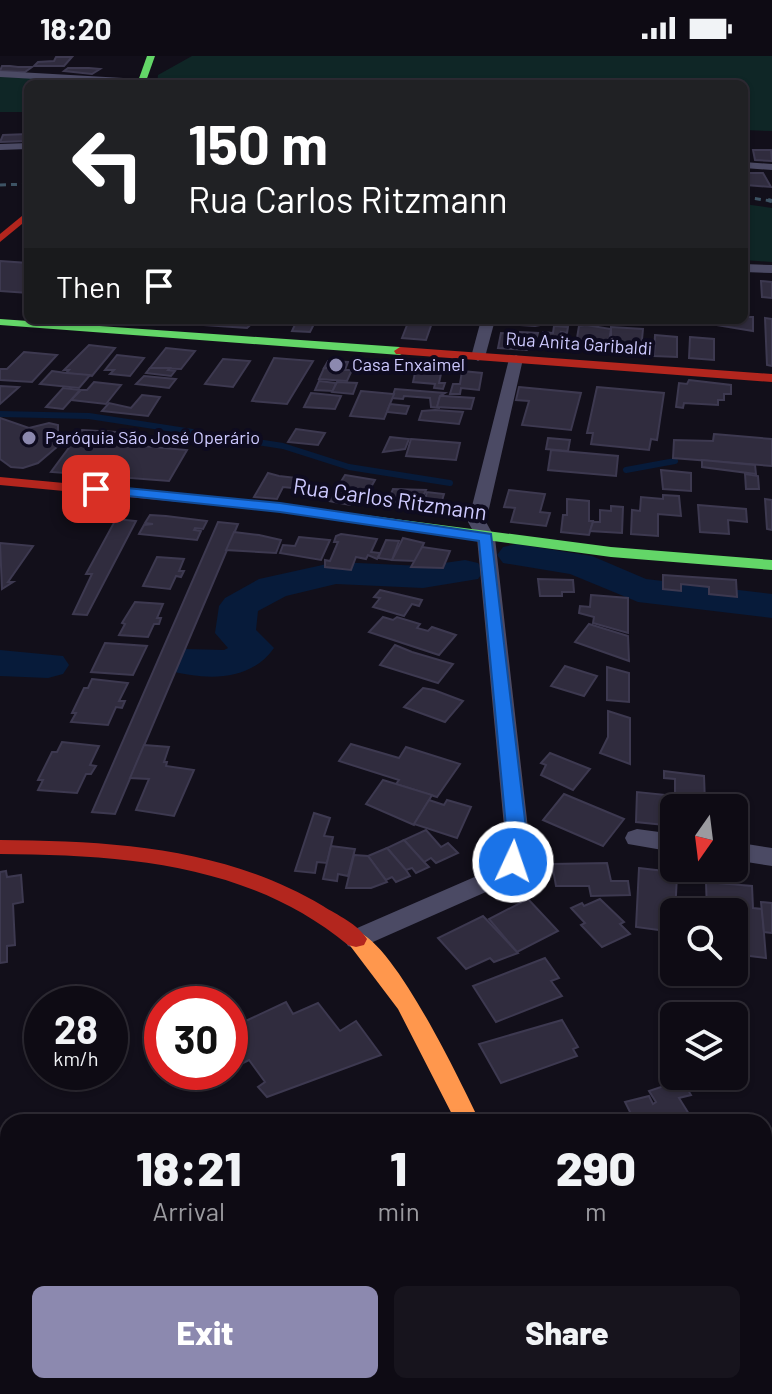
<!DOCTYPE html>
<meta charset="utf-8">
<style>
body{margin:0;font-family:Barlow,sans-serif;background:#17141d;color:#f1f3f6;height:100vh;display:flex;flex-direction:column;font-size:30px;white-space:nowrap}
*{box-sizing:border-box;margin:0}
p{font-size:26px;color:#9b9ba0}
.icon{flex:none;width:44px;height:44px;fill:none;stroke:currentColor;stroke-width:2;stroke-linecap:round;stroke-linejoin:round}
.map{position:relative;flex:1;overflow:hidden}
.sheet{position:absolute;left:0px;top:1058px;width:772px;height:280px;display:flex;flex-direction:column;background:#0e0b14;border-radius:24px 24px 0 0;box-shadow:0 2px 6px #0004,0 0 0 2px #2e2b34}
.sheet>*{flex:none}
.hud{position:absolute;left:24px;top:24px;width:724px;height:244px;border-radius:12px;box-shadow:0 2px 6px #0004,0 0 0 2px #2e2b34;background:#202124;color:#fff;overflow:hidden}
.needle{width:52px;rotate:194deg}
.buttons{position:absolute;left:660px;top:738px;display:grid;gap:16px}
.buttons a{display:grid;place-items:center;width:88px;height:88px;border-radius:12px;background:#0e0b14;box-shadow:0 2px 6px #0004,0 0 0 2px #2e2b34;font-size:40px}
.speed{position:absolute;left:24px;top:930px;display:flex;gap:16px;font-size:40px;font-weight:700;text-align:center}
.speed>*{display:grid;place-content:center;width:104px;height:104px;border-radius:50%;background:#0e0b14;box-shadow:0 2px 6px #0004,0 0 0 2px #2e2b34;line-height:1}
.speed small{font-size:20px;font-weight:400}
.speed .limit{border:12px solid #d22;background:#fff;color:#111}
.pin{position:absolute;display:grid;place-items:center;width:68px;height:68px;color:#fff;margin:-34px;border-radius:16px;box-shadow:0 4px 12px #0006}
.me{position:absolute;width:88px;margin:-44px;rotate:3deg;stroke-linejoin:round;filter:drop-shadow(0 0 6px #0008)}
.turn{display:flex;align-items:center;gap:28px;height:168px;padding:0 32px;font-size:36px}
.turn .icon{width:104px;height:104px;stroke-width:2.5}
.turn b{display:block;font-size:56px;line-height:68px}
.then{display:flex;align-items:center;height:76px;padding:0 32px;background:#0003;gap:16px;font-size:30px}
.eta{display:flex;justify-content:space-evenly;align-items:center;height:136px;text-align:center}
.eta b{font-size:48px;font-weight:800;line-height:56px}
.cta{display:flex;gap:16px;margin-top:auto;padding:16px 32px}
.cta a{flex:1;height:92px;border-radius:12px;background:#8c89af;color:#fff;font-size:32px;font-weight:800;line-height:92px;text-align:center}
.cta a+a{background:#17141d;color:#f1f3f6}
.status{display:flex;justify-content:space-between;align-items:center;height:56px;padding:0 40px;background:#0e0b14;direction:ltr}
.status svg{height:22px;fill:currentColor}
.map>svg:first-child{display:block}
</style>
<div class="status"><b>18:20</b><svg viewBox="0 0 49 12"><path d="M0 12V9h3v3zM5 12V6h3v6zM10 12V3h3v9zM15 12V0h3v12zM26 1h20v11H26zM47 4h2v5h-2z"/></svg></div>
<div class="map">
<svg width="772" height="1338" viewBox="0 0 772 1338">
<rect width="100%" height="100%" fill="#120f1a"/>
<!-- green -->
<g fill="#0f2626">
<polygon points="192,0 772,0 772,75 744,74 744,28 157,28 158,19"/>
<polygon points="0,19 50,22 49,28 28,28 28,56 0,56"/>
<polygon points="744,148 772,152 772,206 744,204"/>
</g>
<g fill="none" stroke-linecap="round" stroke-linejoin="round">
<!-- stream -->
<g stroke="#071b3a" stroke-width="6">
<polyline points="0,358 89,360 283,390 349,411 450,427"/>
<polyline points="626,414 675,405"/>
</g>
<!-- river -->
<g fill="#071b3a" fill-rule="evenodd">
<polygon points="516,488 592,500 646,523 772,538 772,562 638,546 570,518 503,507 497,499 503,491"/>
<path d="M465,504L478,507L484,515L478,523L423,532L336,528L286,540L258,555L256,574L274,592C250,626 207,624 170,615L164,606L170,597L185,593L224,594L228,592L215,577L219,550L225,542L259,523L336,506L423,510Z"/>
<polygon points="0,594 63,600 69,609 63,618 48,622 0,620"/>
</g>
</g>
<!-- building -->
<g fill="#302c3e" stroke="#3d3950" stroke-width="2">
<polygon points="56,1 72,1 64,10 34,10 38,6 54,5"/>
<polygon points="10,10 18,11 32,11 25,16 0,15 2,10"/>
<polygon points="68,12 89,12 100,13 92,18 64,15"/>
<polygon points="28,78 27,85 0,86 3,79"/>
<polygon points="753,94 771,94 772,105 755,104"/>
<polygon points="744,117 763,117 771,131 746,129"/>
<polygon points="0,205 28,207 28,237 0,235"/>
<polygon points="761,225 772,226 772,242 762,241"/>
<polygon points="744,261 753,261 753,275 716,269 716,264 744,264"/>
<polygon points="765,262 772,263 772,310 767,309"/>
<polygon points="178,264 256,264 247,272 176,267"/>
<polygon points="297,264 316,264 310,276 292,275"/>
<polygon points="409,264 433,264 426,284 402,282"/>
<polygon points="506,264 542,264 541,269 535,270 505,268"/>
<polygon points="586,269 611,273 608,293 572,290 576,288 579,270"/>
<polygon points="554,270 568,271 567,277 561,276 560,293 539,291 543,276 553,277"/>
<polygon points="611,271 643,273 641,294 611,292"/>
<polygon points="520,276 538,277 535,288 528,287 527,294 498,292 501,277 520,278"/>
<polygon points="655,279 677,281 677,301 654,300"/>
<polygon points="690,281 714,283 714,304 689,302"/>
<polygon points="89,289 115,292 92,320 66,317 69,314 64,314"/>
<polygon points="166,292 195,295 181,313 150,312"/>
<polygon points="24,296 57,299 32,326 0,324 0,313 7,313"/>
<polygon points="117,299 144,302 130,320 110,318 114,314 105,314"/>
<polygon points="274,302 313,305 287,348 252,345"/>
<polygon points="223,303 250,305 233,331 205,328"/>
<polygon points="328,305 348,306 345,314 324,312"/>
<polygon points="150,312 170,312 168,314 175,315 171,320 146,317"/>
<polygon points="324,312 345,314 352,314 347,325 319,323"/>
<polygon points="416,312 442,313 439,327 445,327 443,333 434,332 435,328 413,326"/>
<polygon points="52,315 66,317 90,319 79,332 40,328"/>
<polygon points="462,315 482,317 479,334 461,332 460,338 450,338 453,328 460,328"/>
<polygon points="144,320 176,323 169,332 136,328"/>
<polygon points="689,324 731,329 731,338 724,338 724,344 718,344 718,349 684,347 683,352 676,351 679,327 687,328"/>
<polygon points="319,325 336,327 333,335 315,334"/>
<polygon points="94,326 121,329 106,348 71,344 81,334 87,334"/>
<polygon points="337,326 357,327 353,338 332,336"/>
<polygon points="0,330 19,331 0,348"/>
<polygon points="519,331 581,337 571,374 522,369 529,345 516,344"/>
<polygon points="597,331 664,337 657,384 651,383 649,394 591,388 593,377 587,377"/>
<polygon points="63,332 80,334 63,353 46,351"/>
<polygon points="395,333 445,337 440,340 437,351 440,352 431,351 430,342 404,340 403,343 392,342"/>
<polygon points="361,335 394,338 384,363 350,360"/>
<polygon points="311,337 341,340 335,353 304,351"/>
<polygon points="142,339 160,341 148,360 102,355 109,347 131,352"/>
<polygon points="440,340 444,340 474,342 471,353 437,351"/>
<polygon points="390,348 409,350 406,358 387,356"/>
<polygon points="422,355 435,354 463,356 459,368 419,364"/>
<polygon points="0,362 29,372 49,367 58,369 58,390 38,407 23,412 11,411 0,403"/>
<polygon points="296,373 325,377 318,389 288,386"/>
<polygon points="82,374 115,376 107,387 187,394 169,425 51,416"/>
<polygon points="714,378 772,383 772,410 673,402 674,384 713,385"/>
<polygon points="390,381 409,383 405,393 383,396"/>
<polygon points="548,382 570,384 568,395 546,393"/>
<polygon points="411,383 460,387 456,404 406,400"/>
<polygon points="551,394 618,400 616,420 548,414"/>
<polygon points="702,404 755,409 756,418 702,411"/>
<polygon points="661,414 691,417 691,435 663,433"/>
<polygon points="268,417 279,420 297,422 292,432 283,431 277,443 254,441"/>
<polygon points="745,418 758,420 759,433 746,433"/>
<polygon points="345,419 375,424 367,438 358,436 350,449 329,445"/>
<polygon points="393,433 426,434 423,440 426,440 427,436 444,438 440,451 422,450 388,445"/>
<polygon points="509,434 545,438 540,456 550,457 546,470 511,466 515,452 504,451"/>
<polygon points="663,439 679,440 681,460 658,458 658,480 631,478 632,454 640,455 641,441 663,443"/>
<polygon points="567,443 589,445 589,465 593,465 589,479 561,476 563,459 567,459"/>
<polygon points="765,443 772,444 772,474 767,473"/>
<polygon points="698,449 746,453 747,466 728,464 729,478 700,476"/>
<polygon points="611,450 623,451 622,477 590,475 593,466 600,466 600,454 611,455"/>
<polygon points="150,459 166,460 207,465 203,473 195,472 194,474 201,475 197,484 139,478 144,469 153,468 145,467"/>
<polygon points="116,463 136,465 87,559 73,558 92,518 86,518"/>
<polygon points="218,466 238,468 115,758 92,756"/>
<polygon points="234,476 259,479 281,484 276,497 226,494"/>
<polygon points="341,478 377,483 371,496 380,497 377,503 368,499 366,503 356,501 351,514 325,511 325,504 330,505 338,486 334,486 336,480"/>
<polygon points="299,481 330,484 321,504 280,497 283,489 295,490"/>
<polygon points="403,482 424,487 416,505 392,504"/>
<polygon points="386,484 399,485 392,504 378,502"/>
<polygon points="0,487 33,490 8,526 13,526 2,533"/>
<polygon points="422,491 450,495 443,512 411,511"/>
<polygon points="157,501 184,503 179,515 184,515 181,521 176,520 170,533 143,530"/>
<polygon points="663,519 736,524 737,541 709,538 709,531 681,528 681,535 663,533"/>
<polygon points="538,523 573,524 574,536 562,536 562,540 540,540"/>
<polygon points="380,534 422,544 419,550 412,548 404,560 373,551 380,542 374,541"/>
<polygon points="591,539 628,542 628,577 593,567 594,561 579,557 580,550 590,551"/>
<polygon points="135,546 163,548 157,562 161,562 159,568 154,568 148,581 119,579 125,568 122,567"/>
<polygon points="383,561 393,564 397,561 420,568 417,572 428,575 432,571 456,579 439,599 369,576"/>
<polygon points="589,568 628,580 629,605 575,586"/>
<polygon points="105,587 147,590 133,619 91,616"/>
<polygon points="395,589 412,596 453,608 438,627 380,609"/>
<polygon points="565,610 597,620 584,640 551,630"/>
<polygon points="607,611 629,617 629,646 607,644"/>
<polygon points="92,623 128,627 119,645 125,645 122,652 116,651 108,669 71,666 76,657 72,657 84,632 88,632"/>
<polygon points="423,632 434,634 463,645 445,666 404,651"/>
<polygon points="608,655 630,662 630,708 600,697 608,681"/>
<polygon points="62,686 99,690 90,709 96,710 91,718 86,718 77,737 38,734 43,724 38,724 52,696 57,696"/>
<polygon points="351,688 399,702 406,691 460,708 437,741 396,728 399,724 339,705"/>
<polygon points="144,689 169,691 164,706 167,706 166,710 194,714 174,760 136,754 149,723 130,722"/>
<polygon points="550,697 590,713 573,734 541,719 546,709 541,707"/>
<polygon points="664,715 704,720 705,747 698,746 698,752 674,752 674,770 636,766 637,736 675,740 675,723 664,722"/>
<polygon points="383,724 432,739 414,769 366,748"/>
<polygon points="564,738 624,763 603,790 543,764"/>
<polygon points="429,744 444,749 447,744 471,751 457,782 414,768"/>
<polygon points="314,757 330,762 324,780 333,781 327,807 317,806 315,817 295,815"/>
<polygon points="426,774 441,791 448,787 458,797 436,807 431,802 424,806 404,784"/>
<polygon points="404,784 424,806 429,811 416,817 412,812 406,814 387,792"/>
<polygon points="331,790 355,793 348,820 338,818 337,825 323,823"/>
<polygon points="387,792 406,814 410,820 396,826 392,821 386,824 368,800"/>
<polygon points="354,799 368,800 387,826 371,832 346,832"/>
<polygon points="607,807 611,825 628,825 630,839 591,840 589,830 556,830 552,808"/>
<polygon points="639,812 664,815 665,819 677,820 674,876 636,871"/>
<polygon points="6,815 7,821 21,819 23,846 13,848 15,889 7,890 7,906 0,907 0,816"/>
<polygon points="706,826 752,830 753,852 762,853 766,902 734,898 734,884 749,886 749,876 734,875 734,856 707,856"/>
<polygon points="528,843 558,875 517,896 489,863"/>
<polygon points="600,843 624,866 620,868 630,878 602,891 581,869 585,867 571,852 582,847 584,850"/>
<polygon points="761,846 772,847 772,877 764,876"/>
<polygon points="483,860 518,897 494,906 490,902 466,913 438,882"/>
<polygon points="545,902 559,922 551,925 562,940 496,966 473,930"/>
<polygon points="286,946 293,958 318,947 340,975 356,965 381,999 267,1041 258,1031 265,1026 249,1004 239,1009 230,997 230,981 242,976 237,969"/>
<polygon points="562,964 578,991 573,993 577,1000 501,1027 479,988"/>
<polygon points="682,1024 691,1039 679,1042 694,1066 635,1066 625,1046 649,1040 653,1048 656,1046 649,1035"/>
<polygon points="768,1241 772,1248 772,1275 764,1277 764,1242"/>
<polygon points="249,1330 303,1330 276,1338 250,1338"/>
<polygon points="329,1330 409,1330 412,1338 301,1338"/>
</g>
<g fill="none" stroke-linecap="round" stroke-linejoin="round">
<!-- street -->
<g fill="#4b4a64" fill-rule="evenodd">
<polygon points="0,15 141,23 146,26 126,28 0,21"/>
<polygon points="28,87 28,93 0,94 0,88"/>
<polygon points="744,106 772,108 772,114 744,112"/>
<polygon points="744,208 772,209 772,217 744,216"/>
<polygon points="481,264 495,264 485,301 478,305 471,301"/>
<polygon points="516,299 523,303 486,466 495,482 529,781 525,806 504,828 357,893 348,890 344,883 348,876 486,816 501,802 505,781 477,482 468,466 509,303"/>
<polygon points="637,773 674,778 674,796 628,788 625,782 628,776"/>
<polygon points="734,786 772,792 772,810 734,804"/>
<polygon points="772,1155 772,1185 764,1188 764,1158"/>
</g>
<!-- fast -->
<g fill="#63d668" fill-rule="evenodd">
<polygon points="147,0 155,0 145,28 137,28"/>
<polygon points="0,263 400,291 406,295 400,299 0,269"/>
<polygon points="257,445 611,491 772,504 772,514 611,501 252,452 252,446"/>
</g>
<!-- slow -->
<path fill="#ff974d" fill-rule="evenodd" d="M356,875C395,887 461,1027 480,1066H456L398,953L345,883L348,877Z"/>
<!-- jam -->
<g fill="#b3261e" fill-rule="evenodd">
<polygon points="28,155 28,163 0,186 0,178"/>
<polygon points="400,291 772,318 772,326 396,298 394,295"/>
<polygon points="0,421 257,445 264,449 257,453 0,429"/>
<path d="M0,784C112,785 224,791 323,850C337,859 358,868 367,883L364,889L356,891L348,889C249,807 123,799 0,798Z"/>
<polygon points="547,1330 575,1330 576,1338 548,1338"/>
</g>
<!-- rail-far1 -->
<g stroke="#3d5364" stroke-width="3" stroke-dasharray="6 5" stroke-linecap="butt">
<polyline points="0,129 28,128"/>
<polyline points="744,141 772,145"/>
</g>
<!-- rail -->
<polyline stroke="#3d5364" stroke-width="4" stroke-dasharray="7 6" stroke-linecap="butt" points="768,144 772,145"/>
</g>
<!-- route -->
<polygon fill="#1a73e8" stroke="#114b97" stroke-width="2" points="96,429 280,447 491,478 527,781 520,811 506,811 503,806 507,781 479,485 280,456 90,436 88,433"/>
<!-- markers -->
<g fill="#8c89af" stroke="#0e0b1f" stroke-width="3">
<circle cx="336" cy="309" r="8"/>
<circle cx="29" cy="382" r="8"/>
</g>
<g text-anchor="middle" stroke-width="8" stroke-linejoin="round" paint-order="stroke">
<!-- far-street labels -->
<g font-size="18" fill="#cecaff" stroke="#0e0b1f">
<text transform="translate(579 288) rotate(4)" y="6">Rua Anita Garibaldi</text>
</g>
<!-- far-poi labels -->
<g font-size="18" fill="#cecaff" stroke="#0e0b1f" text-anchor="start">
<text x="352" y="315">Casa Enxaimel</text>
<text x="45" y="388">Paróquia São José Operário</text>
</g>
<!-- street labels -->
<g font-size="22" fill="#cecaff" stroke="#0e0b1f">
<text transform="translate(390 443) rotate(8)" y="8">Rua Carlos Ritzmann</text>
</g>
</g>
</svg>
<div class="buttons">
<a><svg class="needle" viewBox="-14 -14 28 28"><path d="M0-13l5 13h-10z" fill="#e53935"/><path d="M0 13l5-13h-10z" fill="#9b9ba0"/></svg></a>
<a><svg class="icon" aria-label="search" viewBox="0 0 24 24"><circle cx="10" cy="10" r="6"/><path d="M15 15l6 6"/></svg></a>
<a><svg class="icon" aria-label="layers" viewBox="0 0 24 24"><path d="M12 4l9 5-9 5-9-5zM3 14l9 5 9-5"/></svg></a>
</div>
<div class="speed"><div>28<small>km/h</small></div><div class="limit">30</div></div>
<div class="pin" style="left:96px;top:433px;background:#d93025"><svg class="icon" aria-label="arrive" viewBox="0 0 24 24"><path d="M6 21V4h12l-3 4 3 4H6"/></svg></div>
<svg class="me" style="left:513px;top:806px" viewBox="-20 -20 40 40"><circle r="17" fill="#1a73e8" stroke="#fff" stroke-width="3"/><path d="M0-11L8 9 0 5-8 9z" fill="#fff"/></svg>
<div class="hud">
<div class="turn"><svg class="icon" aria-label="left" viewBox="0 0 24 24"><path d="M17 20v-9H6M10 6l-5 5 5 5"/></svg><div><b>150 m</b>Rua Carlos Ritzmann</div></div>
<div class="then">Then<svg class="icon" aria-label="arrive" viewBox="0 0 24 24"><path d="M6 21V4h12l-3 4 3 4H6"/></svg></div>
</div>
<section class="sheet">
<div class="eta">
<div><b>18:21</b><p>Arrival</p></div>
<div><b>1</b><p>min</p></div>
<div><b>290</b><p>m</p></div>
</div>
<div class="cta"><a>Exit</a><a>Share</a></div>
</section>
</div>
